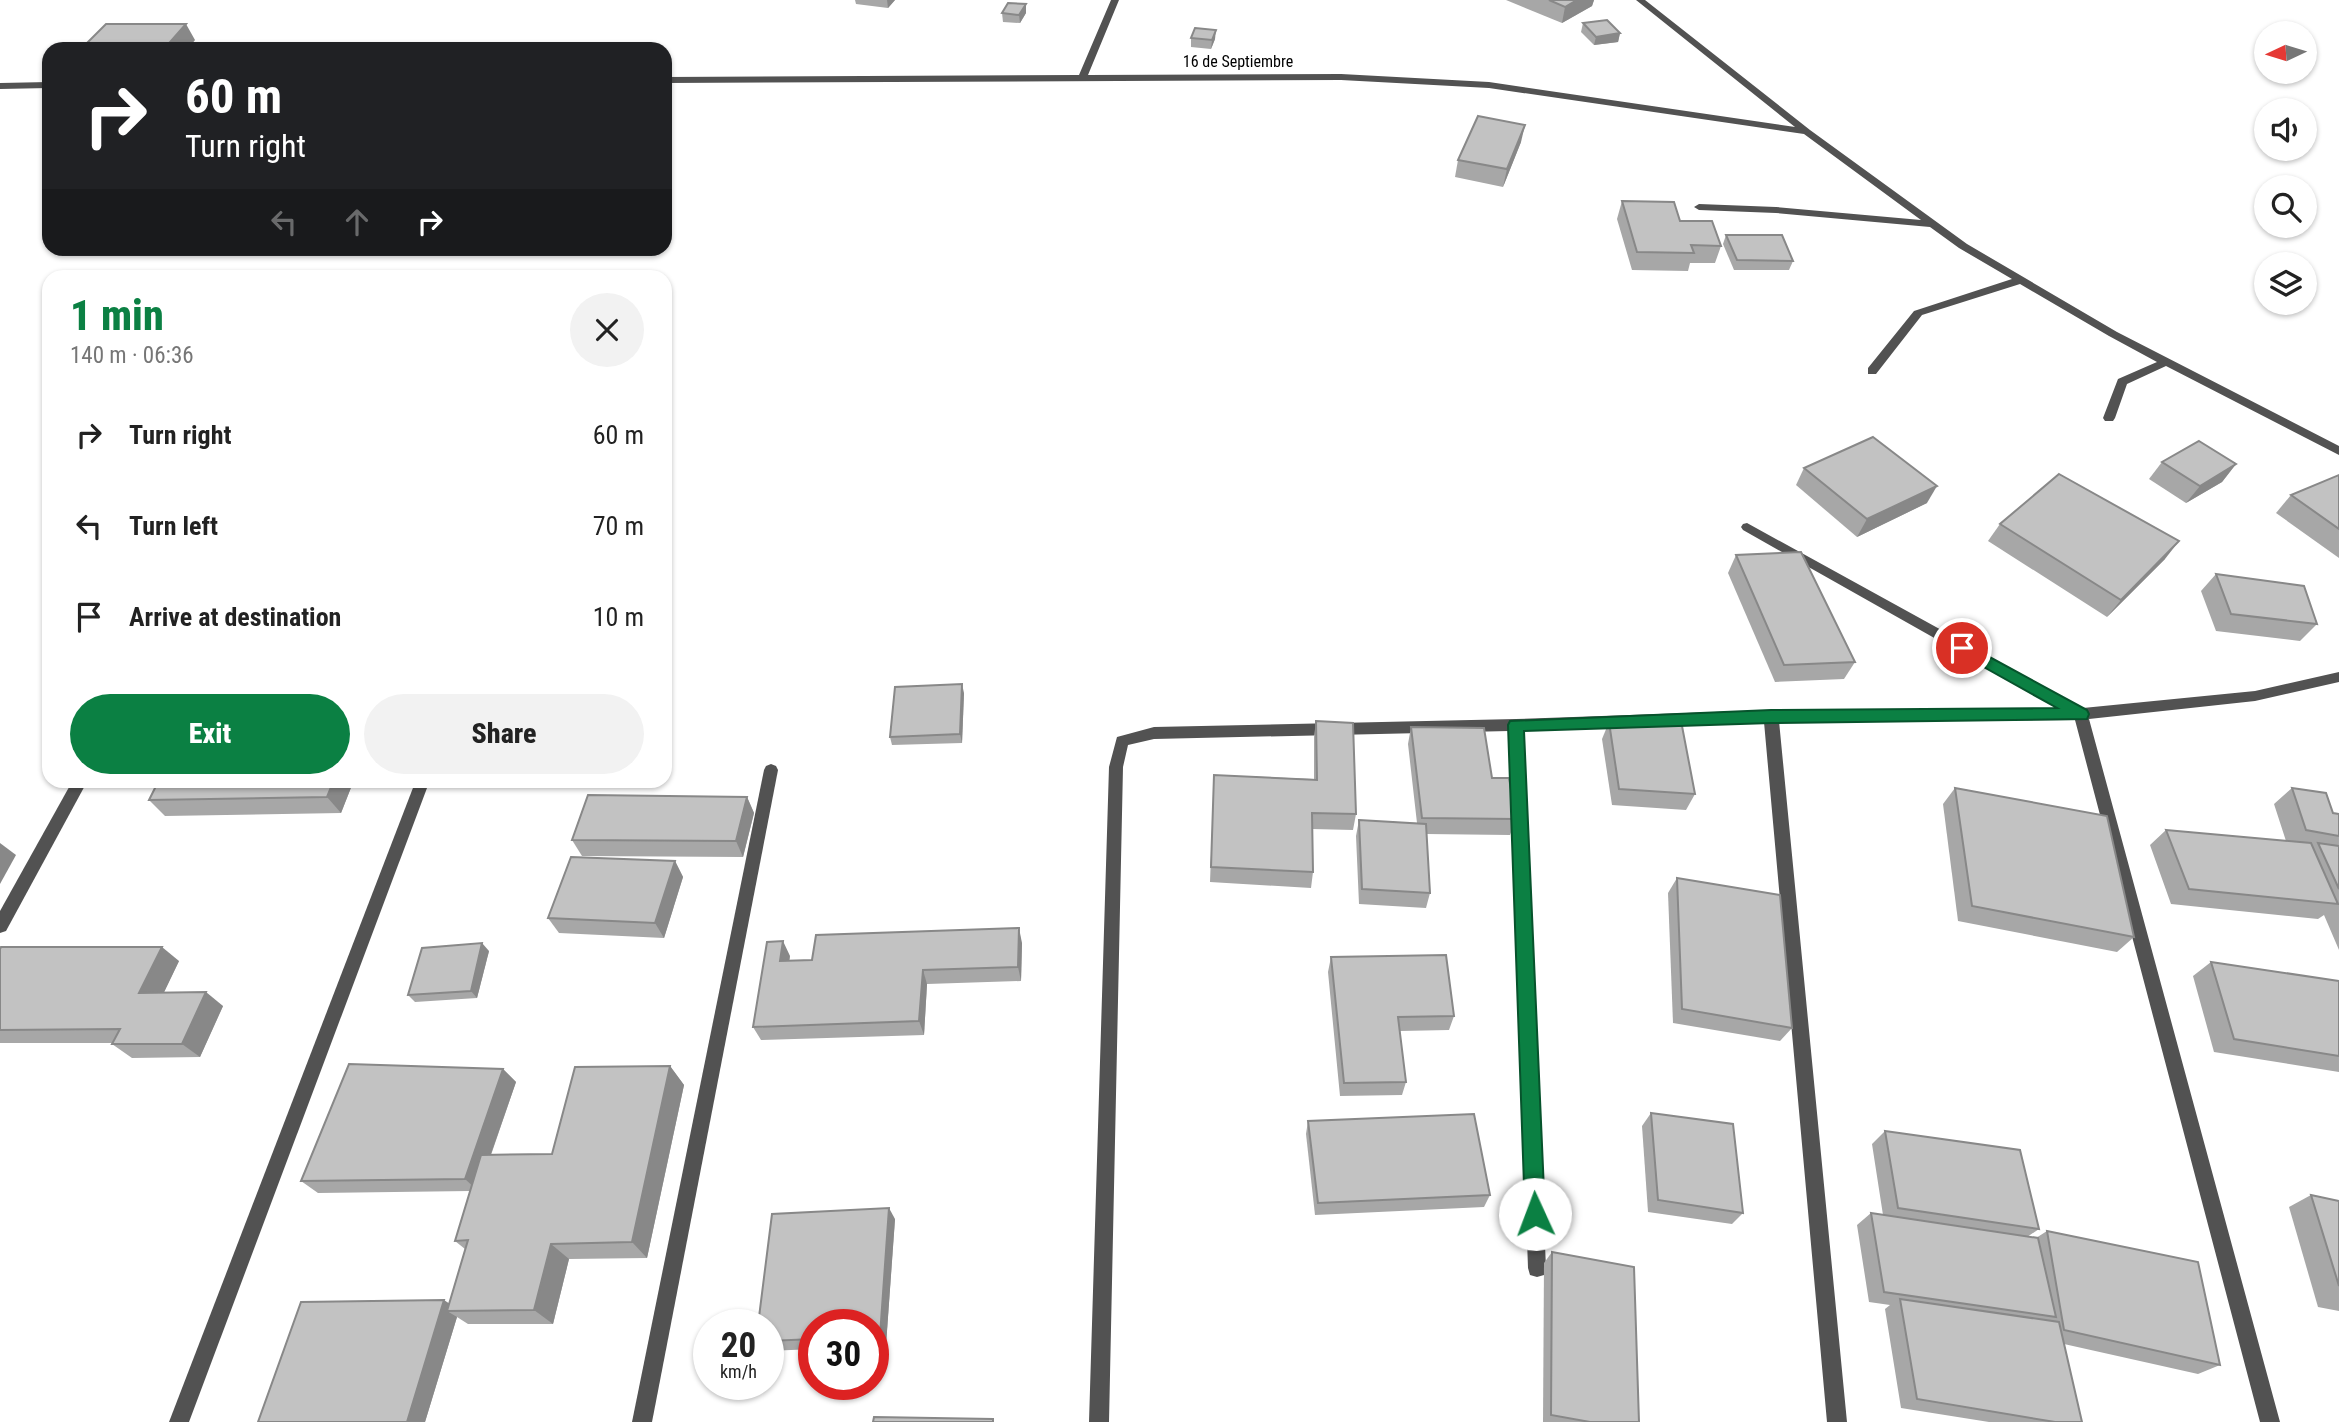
<!DOCTYPE html>
<meta charset="utf-8">
<style>
body{margin:0;font-family:"Roboto Condensed",sans-serif;background:#f2f2f2;color:#222;height:100vh;display:flex;flex-direction:column;font-size:26px;white-space:nowrap}
*{box-sizing:border-box;margin:0}
p{font-size:23px;color:#767676}
.icon{flex:none;width:38px;height:38px;fill:none;stroke:currentColor;stroke-width:2;stroke-linecap:round;stroke-linejoin:round}
.map{position:relative;flex:1;overflow:hidden}
.panel{position:absolute;left:42px;top:270px;width:630px;height:518px;display:flex;flex-direction:column;background:#fff;border-radius:21px;box-shadow:0 2px 5px #0004}
.panel>*{flex:none}
.guide{position:absolute;left:42px;top:42px;width:630px;height:214px;border-radius:21px;box-shadow:0 2px 5px #0004;background:#202124;color:#fff;overflow:hidden}
.needle{width:46px;rotate:266deg}
.buttons{position:absolute;left:2254px;top:21px;display:grid;gap:14px}
.buttons a{display:grid;place-items:center;width:63px;height:63px;border-radius:50%;background:#fff;box-shadow:0 2px 5px #0004;font-size:35px}
.speed{position:absolute;left:693px;top:1309px;display:flex;gap:14px;font-size:35px;font-weight:700;text-align:center}
.speed>*{display:grid;place-content:center;width:91px;height:91px;border-radius:50%;background:#fff;box-shadow:0 2px 5px #0004;line-height:1}
.speed small{font-size:18px;font-weight:400}
.speed .limit{border:10px solid #d22;background:#fff;color:#111}
.pin{position:absolute;display:grid;place-items:center;width:60px;height:60px;color:#fff;margin:-30px;border:4px solid #fff;border-radius:50%;box-shadow:0 2px 7px #0007}
.me{position:absolute;width:77px;margin:-38px;rotate:358deg;stroke-linejoin:round;filter:drop-shadow(0 0 5px #0008)}
.turn{display:flex;align-items:center;gap:24px;height:147px;padding:0 28px;font-size:32px}
.turn .icon{width:91px;height:91px;stroke-width:2.5}
.turn b{display:block;font-size:49px;line-height:60px}
.lanes{display:flex;align-items:center;height:66px;padding:0 28px;background:#0003;justify-content:center;gap:35px;direction:ltr}
.lanes .off{opacity:.35}
.round{display:grid;place-items:center;flex:none;width:74px;height:74px;border-radius:37px;background:#f2f2f2}
.overview{display:flex;align-items:center;justify-content:space-between;height:119px;padding:0 28px}
h1{font-size:42px;font-weight:800;line-height:52px;color:#0b8043}
.action{display:flex;gap:14px;margin-top:auto;padding:14px 28px}
.action a{flex:1;height:80px;border-radius:42px;background:#0b8043;color:#fff;font-size:28px;font-weight:800;line-height:80px;text-align:center}
.action a+a{background:#f2f2f2;color:#222}
ul{padding:0;list-style:none}
li{display:flex;align-items:center;gap:21px;height:91px;padding:0 28px}
li div{flex:1}
li b{display:block;font-size:26px}
li em{font-style:normal}
.map>svg:first-child{display:block}
</style>
<div class="map">
<svg width="2339" height="1422" viewBox="0 0 2339 1422">
<rect width="100%" height="100%" fill="#fff"/>
<g fill="none" stroke-linecap="round" stroke-linejoin="round">
<!-- minor -->
<g fill="#525252" fill-rule="evenodd">
<polygon points="1111,0 1119,0 1088,75 1341,74 1489,82 1795,127 1636,0 1645,0 1810,130 1967,244 2117,332 2339,446 2339,455 2166,366 2127,384 2115,418 2113,421 2105,421 2103,418 2118,379 2157,362 2109,336 2020,284 1922,315 1876,374 1868,374 1868,368 1914,311 2012,279 1959,248 1930,227 1776,213 1699,210 1694,207 1699,204 1776,207 1921,220 1804,134 1489,88 1341,80 665,83 665,77 1079,75"/>
<polygon points="49,82 49,88 0,89 0,83"/>
<polygon points="1747,523 2083,708 2255,691 2339,672 2339,682 2255,701 2089,719 2280,1422 2260,1422 2075,720 1779,721 1847,1422 1827,1422 1764,722 1523,730 1546,1268 1544,1275 1537,1277 1530,1275 1528,1268 1509,731 1154,739 1128,745 1123,767 1109,1422 1089,1422 1109,767 1117,737 1154,727 1516,719 1771,710 2060,709 1743,530 1741,527 1743,524"/>
<polygon points="771,764 776,766 778,770 652,1422 632,1422 764,770 766,766"/>
<polygon points="73,780 88,780 6,931 0,933 0,911"/>
<polygon points="416,780 430,780 189,1422 169,1422"/>
</g>
</g>
<!-- wall -->
<g fill="#a7a7a7">
<polygon points="855,0 895,0 888,8 856,4"/>
<polygon points="1506,0 1594,0 1592,6 1562,23"/>
<polygon points="1002,13 1026,13 1020,23 1003,22"/>
<polygon points="1583,23 1620,33 1618,42 1594,45 1581,32"/>
<polygon points="1191,38 1215,39 1211,49 1191,47"/>
<polygon points="1521,142 1503,187 1455,177 1458,160"/>
<polygon points="1622,201 1680,221 1721,246 1715,263 1690,263 1688,271 1632,270 1617,219"/>
<polygon points="1726,235 1793,261 1789,270 1734,270 1723,244"/>
<polygon points="2162,462 2236,464 2222,482 2186,503 2149,479"/>
<polygon points="1804,468 1927,503 1857,537 1796,485"/>
<polygon points="2339,475 2339,558 2276,513 2291,495"/>
<polygon points="2000,524 2165,559 2107,617 1988,541"/>
<polygon points="1736,555 1855,662 1844,679 1775,682 1728,573"/>
<polygon points="2216,574 2317,624 2300,641 2216,631 2201,591"/>
<polygon points="964,693 962,743 892,745 890,737"/>
<polygon points="1316,721 1356,814 1353,830 1312,829 1313,872 1311,888 1210,882 1214,775 1314,779 1314,737"/>
<polygon points="1609,722 1695,794 1686,810 1612,805 1602,739"/>
<polygon points="1411,727 1492,778 1516,819 1510,835 1426,834 1430,893 1426,908 1359,904 1356,836 1359,820 1417,823 1408,744"/>
<polygon points="354,780 341,813 165,816 149,800"/>
<polygon points="1955,788 2134,937 2117,952 1958,921 1943,804"/>
<polygon points="2292,788 2333,813 2339,814 2339,950 2324,915 2318,919 2171,904 2150,845 2166,830 2286,841 2274,804"/>
<polygon points="747,797 754,813 743,857 582,856 572,840"/>
<polygon points="675,861 683,877 664,938 559,933 548,918"/>
<polygon points="1677,878 1792,1028 1780,1041 1673,1023 1668,893"/>
<polygon points="1022,943 1021,981 927,984 924,1035 761,1040 753,1027 790,956 789,961 812,960"/>
<polygon points="0,949 179,961 164,992 223,1006 200,1057 132,1058 112,1044 113,1043 0,1043"/>
<polygon points="489,951 477,998 415,1002 408,995"/>
<polygon points="1331,957 1454,1016 1449,1030 1400,1031 1406,1082 1402,1095 1340,1096 1328,972"/>
<polygon points="2211,962 2339,981 2339,1072 2214,1052 2193,976"/>
<polygon points="670,1066 684,1085 647,1258 569,1259 553,1324 468,1324 457,1317 425,1422 258,1422 449,1303 465,1249 455,1241 470,1191 318,1193 301,1181 503,1069 516,1082 491,1155 552,1154"/>
<polygon points="1651,1113 1743,1213 1732,1224 1648,1212 1642,1126"/>
<polygon points="1308,1121 1490,1195 1484,1207 1315,1215 1306,1134"/>
<polygon points="1885,1131 2039,1229 2027,1237 2036,1238 2047,1231 2220,1365 2198,1374 2064,1344 2082,1422 1989,1422 1901,1408 1885,1309 1890,1305 1869,1302 1857,1225 1871,1213 1883,1215 1872,1144"/>
<polygon points="2311,1195 2339,1201 2339,1311 2318,1307 2289,1207"/>
<polygon points="895,1219 886,1345 873,1346 873,1325 814,1325 814,1349 768,1351 768,1325"/>
<polygon points="1552,1252 1639,1422 1543,1422 1544,1263"/>
</g>
<!-- shaded-wall -->
<g fill="#888">
<polygon points="887,0 895,0 888,8"/>
<polygon points="1577,0 1594,0 1592,6 1562,23 1565,7"/>
<polygon points="1026,4 1026,13 1020,23 1019,15"/>
<polygon points="186,24 195,40 188,49 164,49"/>
<polygon points="1216,30 1215,39 1211,49 1212,40"/>
<polygon points="1620,33 1618,42 1594,45 1596,37"/>
<polygon points="1525,125 1521,142 1503,187 1507,169"/>
<polygon points="2236,464 2222,482 2186,503 2200,486"/>
<polygon points="1937,486 1927,503 1857,537 1867,519"/>
<polygon points="2179,541 2165,559 2107,617 2121,600"/>
<polygon points="962,684 964,693 962,743 960,734"/>
<polygon points="334,780 354,780 341,813 327,797"/>
<polygon points="747,797 754,813 743,857 736,841"/>
<polygon points="0,843 16,855 0,884"/>
<polygon points="675,861 683,877 664,938 655,923"/>
<polygon points="1019,928 1022,943 1021,981 1018,967"/>
<polygon points="783,941 790,956 787,976 780,961"/>
<polygon points="482,943 489,951 477,998 471,991"/>
<polygon points="162,947 179,961 157,1007 139,993"/>
<polygon points="923,970 927,984 924,1035 919,1021"/>
<polygon points="206,992 223,1006 200,1057 182,1044"/>
<polygon points="670,1066 684,1085 647,1258 632,1242"/>
<polygon points="503,1069 516,1082 478,1191 465,1179"/>
<polygon points="889,1208 895,1219 886,1345 880,1336"/>
<polygon points="551,1244 569,1259 553,1324 534,1310"/>
<polygon points="444,1300 459,1310 447,1311 457,1317 425,1422 407,1422"/>
</g>
<!-- building -->
<g fill="#c2c2c2" stroke="#888" stroke-width="2">
<polygon points="1549,0 1577,0 1565,7"/>
<polygon points="1008,3 1026,4 1019,15 1002,13"/>
<polygon points="1607,20 1620,33 1596,37 1583,23"/>
<polygon points="106,24 186,24 164,49 81,49"/>
<polygon points="1195,28 1216,30 1212,40 1191,38"/>
<polygon points="1478,116 1525,125 1507,169 1458,160"/>
<polygon points="1622,201 1674,202 1680,221 1712,221 1721,246 1691,245 1694,253 1637,252"/>
<polygon points="1726,235 1782,235 1793,261 1737,260"/>
<polygon points="1873,437 1937,486 1867,519 1804,468"/>
<polygon points="2199,441 2236,464 2200,486 2162,462"/>
<polygon points="2059,474 2179,541 2121,600 2000,524"/>
<polygon points="2339,475 2339,529 2291,495"/>
<polygon points="1801,552 1855,662 1784,665 1736,555"/>
<polygon points="2216,574 2304,586 2317,624 2231,614"/>
<polygon points="962,684 960,734 890,737 895,687"/>
<polygon points="1316,721 1353,723 1356,814 1312,813 1313,872 1211,867 1214,775 1317,780"/>
<polygon points="1609,722 1682,726 1695,794 1619,789"/>
<polygon points="1411,727 1484,728 1492,778 1509,778 1516,819 1422,818"/>
<polygon points="159,780 334,780 327,797 149,800"/>
<polygon points="1955,788 2107,816 2134,937 1972,906"/>
<polygon points="2292,788 2326,793 2333,813 2339,814 2339,836 2306,830"/>
<polygon points="588,795 747,797 736,841 572,840"/>
<polygon points="1359,820 1426,824 1430,893 1362,889"/>
<polygon points="2166,830 2311,843 2338,904 2189,889"/>
<polygon points="2318,843 2339,846 2339,889"/>
<polygon points="571,857 675,861 655,923 548,918"/>
<polygon points="1677,878 1780,895 1792,1028 1682,1009"/>
<polygon points="1019,928 1018,967 923,970 919,1021 753,1027 767,942 783,941 780,961 812,960 816,935"/>
<polygon points="482,943 471,991 408,995 422,948"/>
<polygon points="1,947 162,947 139,993 206,992 182,1044 112,1044 120,1029 0,1030 0,949"/>
<polygon points="1446,955 1454,1016 1398,1017 1406,1082 1344,1083 1331,957"/>
<polygon points="2211,962 2339,981 2339,1056 2234,1039"/>
<polygon points="349,1064 503,1069 465,1179 301,1181"/>
<polygon points="670,1066 632,1242 551,1244 534,1310 447,1311 468,1240 455,1241 481,1155 552,1154 575,1067"/>
<polygon points="1651,1113 1733,1124 1743,1213 1658,1200"/>
<polygon points="1474,1114 1490,1195 1318,1203 1308,1121"/>
<polygon points="1885,1131 2020,1150 2039,1229 1898,1208"/>
<polygon points="2311,1195 2339,1201 2339,1286"/>
<polygon points="889,1208 880,1336 873,1336 873,1325 814,1325 814,1339 768,1341 768,1325 758,1325 772,1214"/>
<polygon points="1871,1213 2038,1238 2056,1317 1884,1292"/>
<polygon points="2047,1231 2198,1262 2220,1365 2064,1330"/>
<polygon points="1552,1252 1634,1267 1639,1422 1590,1422 1551,1415"/>
<polygon points="1900,1299 2059,1322 2082,1422 2055,1422 1917,1399"/>
<polygon points="444,1300 407,1422 258,1422 301,1302"/>
<polygon points="874,1417 993,1419 993,1422 873,1422"/>
</g>
<!-- route -->
<polygon fill="#0b8043" stroke="#07532c" stroke-width="2" points="1962,642 2087,710 2089,714 2087,719 1771,723 1524,731 1545,1214 1542,1221 1535,1224 1528,1221 1525,1214 1508,725 1510,721 1771,710 2057,708 1957,652 1954,648 1957,643"/>
<g text-anchor="middle" stroke-width="5" stroke-linejoin="round" paint-order="stroke">
<!-- far-street labels -->
<g font-size="16" fill="#000" stroke="#fff">
<text x="1238" y="67">16 de Septiembre</text>
</g>
</g>
</svg>
<div class="buttons">
<a><svg class="needle" viewBox="-14 -14 28 28"><path d="M0-13l5 13h-10z" fill="#e53935"/><path d="M0 13l5-13h-10z" fill="#767676"/></svg></a>
<a><svg class="icon" aria-label="sound" viewBox="0 0 24 24"><path d="M4 9h4l5-4v14l-5-4H4zM17 9q2 3 0 6"/></svg></a>
<a><svg class="icon" aria-label="search" viewBox="0 0 24 24"><circle cx="10" cy="10" r="6"/><path d="M15 15l6 6"/></svg></a>
<a><svg class="icon" aria-label="layers" viewBox="0 0 24 24"><path d="M12 4l9 5-9 5-9-5zM3 14l9 5 9-5"/></svg></a>
</div>
<div class="speed"><div>20<small>km/h</small></div><div class="limit">30</div></div>
<div class="pin" style="left:1962px;top:648px;background:#d93025"><svg class="icon" aria-label="arrive" viewBox="0 0 24 24"><path d="M6 21V4h12l-3 4 3 4H6"/></svg></div>
<svg class="me" style="left:1535px;top:1214px" viewBox="-20 -20 40 40"><circle r="19" fill="#fff"/><path d="M0-13L10 11 0 6-10 11z" fill="#0b8043"/></svg>
<div class="guide">
<div class="turn"><svg class="icon" aria-label="right" viewBox="0 0 24 24"><path d="M7 20v-9h11M14 6l5 5-5 5"/></svg><div><b>60 m</b>Turn right</div></div>
<div class="lanes"><svg class="icon off" aria-label="left" viewBox="0 0 24 24"><path d="M17 20v-9H6M10 6l-5 5 5 5"/></svg><svg class="icon off" aria-label="ahead" viewBox="0 0 24 24"><path d="M12 20V5M6 11l6-6 6 6"/></svg><svg class="icon" aria-label="right" viewBox="0 0 24 24"><path d="M7 20v-9h11M14 6l5 5-5 5"/></svg></div>
</div>
<section class="panel">
<div class="overview"><div><h1>1 min</h1><p>140 m · 06:36</p></div><a class="round"><svg class="icon" aria-label="close" viewBox="0 0 24 24"><path d="M6 6l12 12M18 6L6 18"/></svg></a></div>
<ul>
<li><svg class="icon" aria-label="right" viewBox="0 0 24 24"><path d="M7 20v-9h11M14 6l5 5-5 5"/></svg><div><b>Turn right</b></div><em>60 m</em></li>
<li><svg class="icon" aria-label="left" viewBox="0 0 24 24"><path d="M17 20v-9H6M10 6l-5 5 5 5"/></svg><div><b>Turn left</b></div><em>70 m</em></li>
<li><svg class="icon" aria-label="arrive" viewBox="0 0 24 24"><path d="M6 21V4h12l-3 4 3 4H6"/></svg><div><b>Arrive at destination</b></div><em>10 m</em></li>
</ul>
<div class="action"><a>Exit</a><a>Share</a></div>
</section>
</div>
